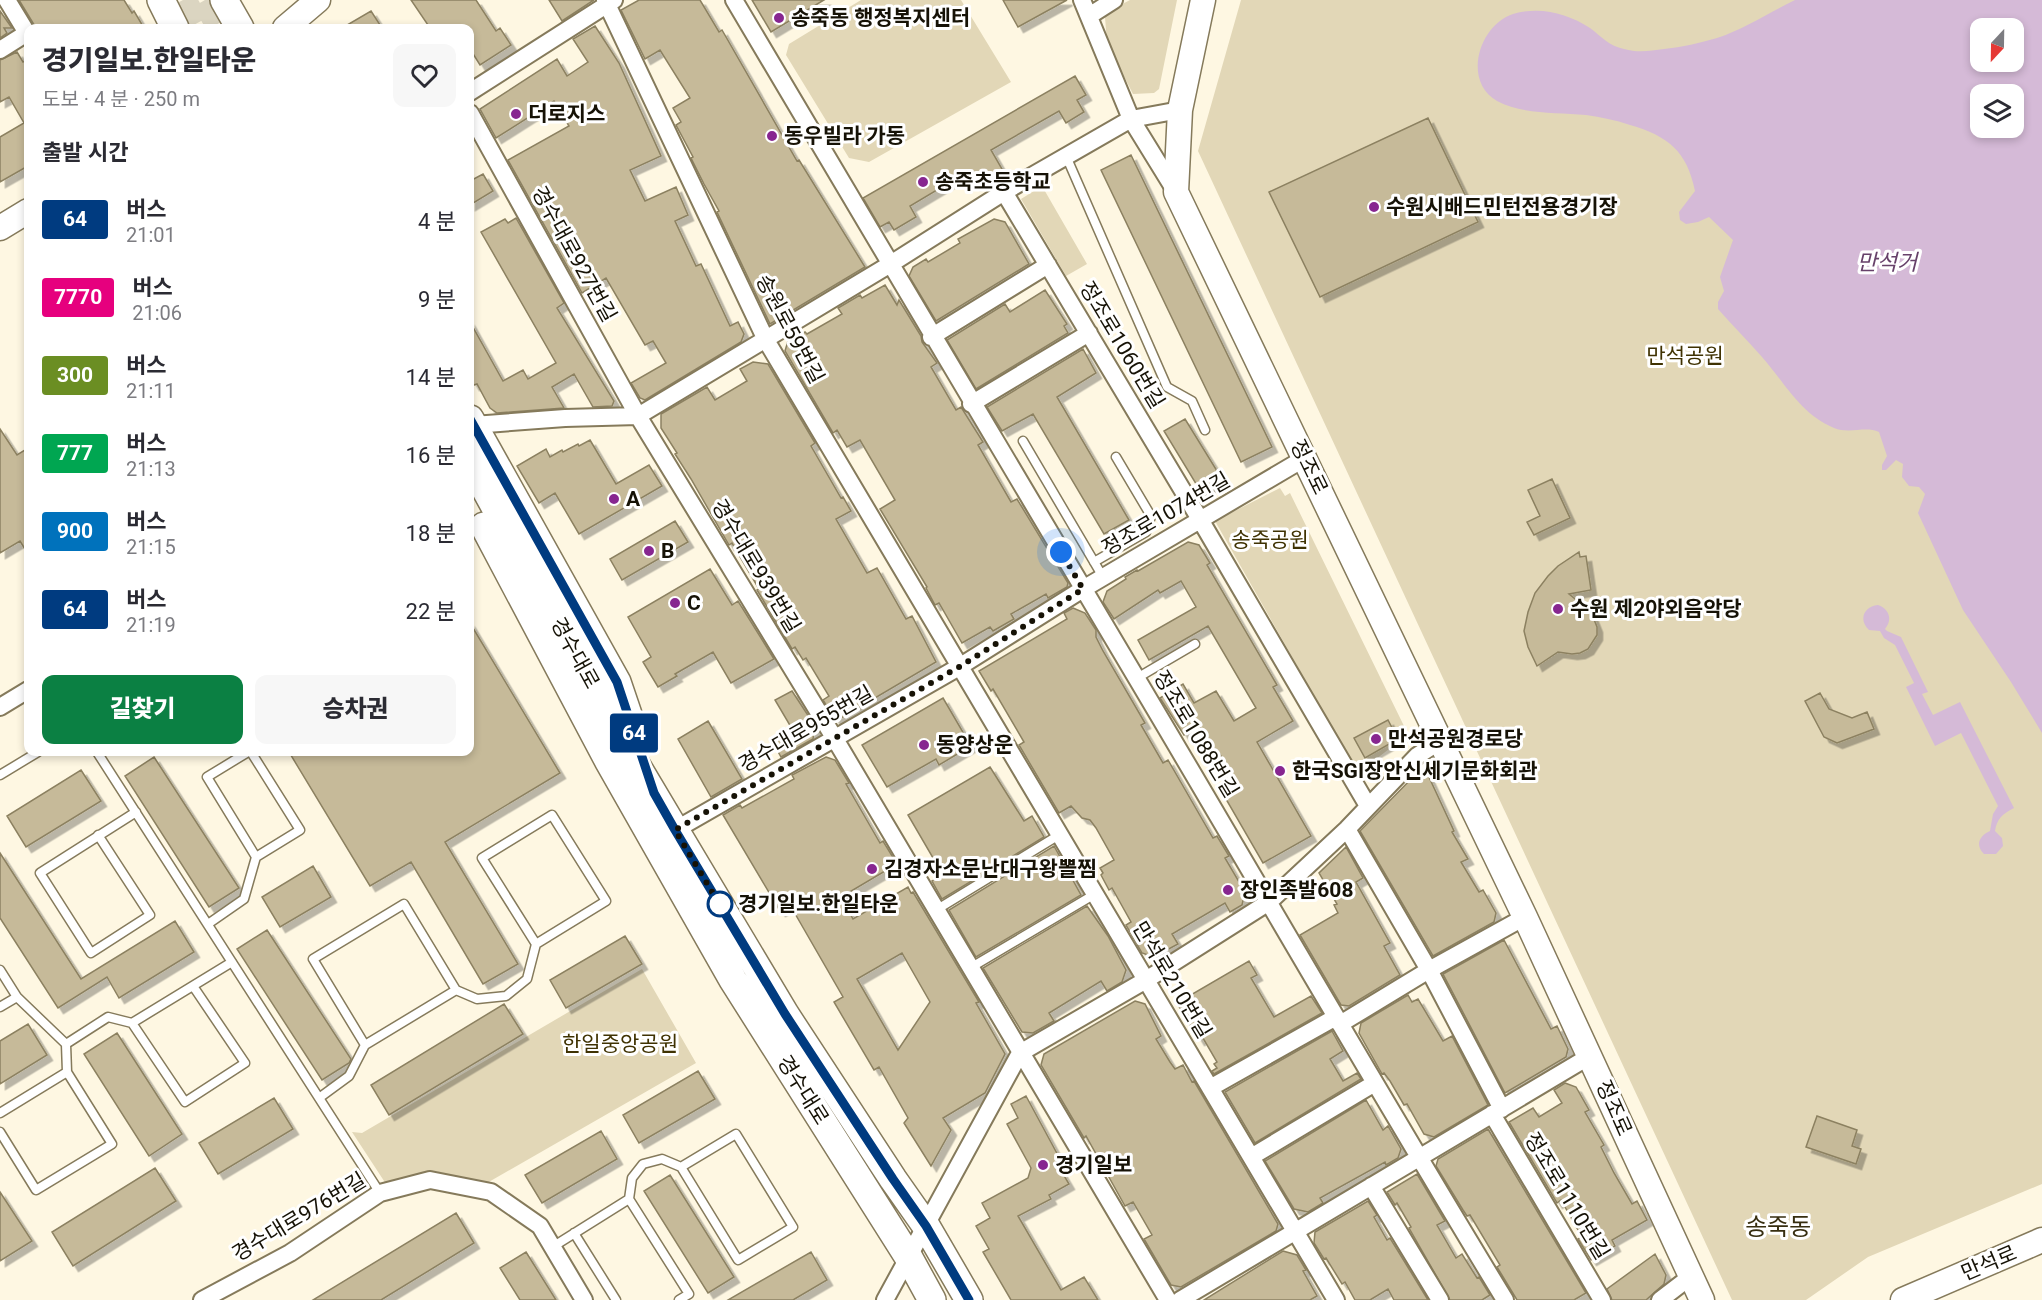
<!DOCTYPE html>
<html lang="ko">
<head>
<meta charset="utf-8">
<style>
	:root { --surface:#fff; --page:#f7f7f7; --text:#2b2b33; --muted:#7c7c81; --accent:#0b8043 }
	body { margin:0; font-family:Roboto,"Noto Sans KR",sans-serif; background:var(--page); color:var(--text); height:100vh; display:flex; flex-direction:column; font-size:22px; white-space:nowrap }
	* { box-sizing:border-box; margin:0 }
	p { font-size:20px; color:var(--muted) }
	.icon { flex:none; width:33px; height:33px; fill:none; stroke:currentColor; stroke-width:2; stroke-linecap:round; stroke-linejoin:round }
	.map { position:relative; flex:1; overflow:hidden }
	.details { position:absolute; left:24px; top:24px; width:450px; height:732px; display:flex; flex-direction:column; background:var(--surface); border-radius:12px; box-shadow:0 3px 9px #0003 }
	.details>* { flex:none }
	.badge { padding:0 12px; border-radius:4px; font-size:21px; line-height:39px }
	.needle { width:39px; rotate:202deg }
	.buttons { position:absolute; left:1970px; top:18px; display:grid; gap:12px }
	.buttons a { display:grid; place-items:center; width:54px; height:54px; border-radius:12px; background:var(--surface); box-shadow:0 3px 9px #0003; font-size:30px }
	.you { position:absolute; width:30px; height:30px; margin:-15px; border:4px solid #fff; border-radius:50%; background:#1a73e8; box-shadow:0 0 0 9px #1a73e833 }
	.map>.badge { position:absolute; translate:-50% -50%; box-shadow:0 0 0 3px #fff }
	h2 { padding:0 18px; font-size:22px; line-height:54px }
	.round { display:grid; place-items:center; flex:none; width:63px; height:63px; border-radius:12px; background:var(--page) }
	.headline { display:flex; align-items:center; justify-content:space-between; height:102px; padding:0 18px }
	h1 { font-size:28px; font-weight:800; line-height:45px }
	.primary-button { display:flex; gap:12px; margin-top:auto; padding:12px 18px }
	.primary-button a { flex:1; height:69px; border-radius:12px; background:var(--accent); color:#fff; font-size:24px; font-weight:800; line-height:69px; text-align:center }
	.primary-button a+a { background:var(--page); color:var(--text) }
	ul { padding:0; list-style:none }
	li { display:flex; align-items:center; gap:18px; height:78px; padding:0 18px }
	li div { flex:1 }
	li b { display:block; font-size:22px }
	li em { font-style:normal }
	li .badge { min-width:66px; font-weight:700; text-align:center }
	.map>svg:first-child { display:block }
	.green { fill:#e2d7b7; fill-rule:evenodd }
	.water { fill:#d5bad7; fill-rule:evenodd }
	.building { fill:#c6ba99; stroke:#8c8161; stroke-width:1.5; fill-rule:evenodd; filter:url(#shadow) }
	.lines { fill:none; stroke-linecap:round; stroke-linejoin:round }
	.primary-tunnel { stroke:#dbd5c1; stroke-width:27; stroke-dasharray:27 14; stroke-linecap:butt }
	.lane-casing { stroke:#857a5b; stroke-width:11 }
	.street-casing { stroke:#857a5b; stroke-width:20 }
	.secondary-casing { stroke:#857a5b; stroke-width:27 }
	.primary-casing { stroke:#857a5b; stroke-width:30 }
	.lane { stroke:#fff; stroke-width:8 }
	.street { stroke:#fff; stroke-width:16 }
	.secondary { stroke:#fff; stroke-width:24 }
	.primary { stroke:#fff; stroke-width:27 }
	.line-casing { stroke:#fff; stroke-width:14 }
	.line { stroke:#003b80; stroke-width:9 }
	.walk { stroke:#161206; stroke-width:6; stroke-dasharray:0 10.8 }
	.poi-dot { fill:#872690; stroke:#fff; stroke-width:2 }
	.stop-dot { fill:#fff; stroke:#003b80; stroke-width:3 }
	.labels { text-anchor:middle; stroke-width:6; stroke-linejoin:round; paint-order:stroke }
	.poi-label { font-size:21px; font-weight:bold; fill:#161206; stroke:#fff; text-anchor:start }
	.street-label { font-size:21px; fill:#161206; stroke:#fff }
	.park-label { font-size:21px; fill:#3f3202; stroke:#fff }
	.stop-label { font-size:21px; font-weight:bold; fill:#161206; stroke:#fff; text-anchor:start }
	.water-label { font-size:22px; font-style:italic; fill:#67416a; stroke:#fff }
	.quarter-label { font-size:24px; fill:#372e10; stroke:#fff }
</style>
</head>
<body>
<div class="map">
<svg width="2042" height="1300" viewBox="0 0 2042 1300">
	<defs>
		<filter id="shadow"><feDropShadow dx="5.5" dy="5.5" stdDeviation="0" flood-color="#0004"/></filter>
	</defs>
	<rect width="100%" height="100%" fill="#fef7e2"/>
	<path class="green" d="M861,0H961L1011,82L869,162L849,158L786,55L789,44Z
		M1130,0H1177L1159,89L1154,93L1133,94L1107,43L1105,17L1113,9Z
		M1241,0H2042V1184L1868,1257L1806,1300H1732L1198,151ZM1980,28H2013V62H1980ZM1980,94H2013V128H1980Z
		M1042,186L1087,264L1066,276L1021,199Z
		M1280,488L1285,496L1290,493L1404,726L1402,739L1358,773L1215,521Z
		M642,969L696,1063L487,1183L434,1171L386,1184L352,1132L362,1133Z"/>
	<path class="water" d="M1795,0H2042V733L2011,682L1963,610L1918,513L1925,494L1919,487L1909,486L1902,477L1903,464L1896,460L1886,470H1882V465L1887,456L1879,432C1866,426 1849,434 1834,428C1800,414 1785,383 1762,357C1748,341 1732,325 1718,309V302L1724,291L1720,277L1733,240L1709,217L1698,222L1686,224L1680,220L1679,212L1695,191C1687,151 1668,136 1630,125C1615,120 1601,117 1586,115C1557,112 1523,115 1497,101C1462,81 1479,25 1513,14C1540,6 1567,13 1590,28C1602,37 1609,46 1624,49C1638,53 1650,51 1664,49C1682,47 1700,43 1717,38C1744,29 1770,12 1795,0ZM2013,28V62H1980V28ZM2013,94V128H1980V94Z
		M1878,605C1889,609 1893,619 1885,629L1887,631L1901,637L1928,692L1922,694L1933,715L1960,702L2014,808C2002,814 1997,819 1995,831L2002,838L2003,846L1996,854H1984C1975,845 1979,836 1990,831L1993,814L1998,806L1961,733L1935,746L1906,687L1914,683L1895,645L1884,638L1880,631L1869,630C1858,620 1864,606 1878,605Z"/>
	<path class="building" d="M19,0H124L132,13L134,11L144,28H36Z
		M411,0H476L496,31L500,28L511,45L480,65L470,49V28H430Z
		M549,0H594L562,21Z
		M639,0H700L719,32L722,30L797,161L799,160L865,267L770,324L717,212L719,211L704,184L691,158L693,157L676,125L681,122L673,108L690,98L660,50L645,59L621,10Z
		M752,0H824L771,32Z
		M1003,0H1067L1018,27Z
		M0,11L12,28H4L7,33L0,38Z
		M371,11L382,28H342Z
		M595,26L619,63L661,156L630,170L645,201L676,187L688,215L675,221L696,266L701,264L730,326L738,322L744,334L741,342L645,400L640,398L631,383L666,363L653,341L645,345L606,278L582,293L508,160L569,126L554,101L496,138L480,109L557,59L567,76L588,62L573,39Z
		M17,52L23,62L28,59V166L0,182V137L24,123L9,97L0,102V60Z
		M1075,76L1086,95L1077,100L1084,112L1066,123L1059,111L991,150L1002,169L975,185L967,172L910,206L916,217L894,230L889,222L880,227L863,198Z
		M1428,118L1478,222L1320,297L1269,192Z
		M1131,155L1272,447L1241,462L1101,170Z
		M483,174L493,191L470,205V181Z
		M516,218L564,303L557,308L614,401L612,406L593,407L574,374L552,387L564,408L497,413L490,408L477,384L474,385L470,378V322L503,381L523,370L528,379L556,363L481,232L505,219L508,223Z
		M994,219L1005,222L1029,264L936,321L909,276L913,267L926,259L928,262L960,243L958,239Z
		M885,285L897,305L899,300L921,336L922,342L937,363L931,367L956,410L961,407L983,442L978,445L1011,502L1017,499L1068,583L1067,587L1048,598L1046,594L1011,614L1014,619L993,631L990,627L962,643L939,603L935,605L926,588L927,587L880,509L895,500L860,440L847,447L837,430L833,433L785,351L788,341L805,332L807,334L842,314L838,308L860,295L862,298Z
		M1045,290L1067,324L1064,326L1068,333L976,389L947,340L1005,304L1010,312Z
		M1083,349L1096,373L1057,397L1129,520L1104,534L1033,414L1002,431L987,407Z
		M753,362L768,364L815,443L811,446L841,498L843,497L851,511L836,519L867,573L877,568L906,619L912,616L936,662L836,721L823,700L829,696L806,658L803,660L795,647L792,649L757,590L759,589L732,543L729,545L691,479L675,454L677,453L661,428V414L707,387L715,400L747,381L740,369Z
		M1185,419L1222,479L1201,492L1164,431Z
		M0,429L17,455L28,448V554L20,541L0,553Z
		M590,440L616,484L649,465L662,486L579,534L555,493L539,503L517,466L546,449L550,457L562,450L563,452L578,444L579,446Z
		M1552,479L1570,518L1534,535L1527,522L1540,516L1528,490Z
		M675,521L688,542L622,580L610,559Z
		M1188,542L1199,545L1210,563L1207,565L1277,685L1273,687L1293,721L1257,742L1311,836L1263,863L1219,787L1234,778L1218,751L1215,753L1199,726L1184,735L1160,698L1183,684L1194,703L1216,691L1234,721L1256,708L1208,626L1149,660L1138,640L1196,607L1181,581L1160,593L1158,590L1114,619L1103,602L1107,591L1126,579L1125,577L1137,570L1138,571Z
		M1579,552L1580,557L1586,556L1591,590L1569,594L1591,612L1597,627V635L1588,649L1580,653L1572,654L1558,652L1537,666L1528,647L1524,631L1528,612L1535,593L1548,576L1558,566Z
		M710,569L732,605L738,601L774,659L731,683L713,652L675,674L677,676L658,687L643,662L651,657L628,617Z
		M1073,608L1085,613L1096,630V637L1103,651L1145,723L1141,725L1163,763L1168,760L1213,838L1217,836L1229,856L1225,858L1245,892L1242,905L1230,912L1225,903L1172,934L1178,944L1154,957L1142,953L1126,925L1131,922L1112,888L1109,890L1101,875L1103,873L1100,868L1114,860L1096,828L1090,820L1082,818L1071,806L1059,813L1019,745L1024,742L993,689L991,691L979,671L1067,619L1064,613Z
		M470,623L560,773L445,842L518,964L483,984L411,862L370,886L289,752H470Z
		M792,691L815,726L813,739L781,757L771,739L791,727L775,700Z
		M1820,693L1829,709L1852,718L1867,712L1874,729L1837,743L1824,737L1805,701Z
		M943,698L971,746L939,765L936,759L887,787L862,745Z
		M1388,720L1398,739L1365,758L1354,738Z
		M708,721L742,779L711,797L678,739Z
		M154,757L239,888L209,907L125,776Z
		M826,757L835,760L849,783L846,784L865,817L880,843L883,841L897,864L841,897L853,919L908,887L911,893L913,892L979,1002L976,1003L1005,1054L985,1093L943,1118L951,1130L931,1166L904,1123L908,1118L879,1067L874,1070L834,1002L843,997L790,905L780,911L723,815L740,805L742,808L794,779L792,775ZM902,953L930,1002L898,1050L857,979Z
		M990,767L1024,821L1032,816L1044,837L942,899L932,881L943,875L908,815Z
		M81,770L101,801L26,847L7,816Z
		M1416,774L1428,775L1454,831L1452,832L1468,859L1461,862L1479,892L1483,890L1496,913L1494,922L1433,956L1360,831Z
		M1054,846L1081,895L976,957L949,910Z
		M1346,847L1363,878L1356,882L1390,943L1384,946L1400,975L1349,1006L1341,1005L1300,935L1338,913L1334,905L1337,904L1319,873Z
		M0,853L81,979L175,921L194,952L119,998L107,977L58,1008L0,918Z
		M313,866L331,897L280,927L262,897Z
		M1087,906L1108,936L1126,970L1122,982L1107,991L1101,981L1049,1013L1054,1021L1033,1033L1022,1032L983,968Z
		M267,930L351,1059L349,1063L322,1080L237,949Z
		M625,936L642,964L566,1008L550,980Z
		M1504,940L1551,1029L1557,1026L1568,1049L1566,1057L1505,1093L1443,974Z
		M1249,961L1257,975L1251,978L1274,1017L1311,996L1322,1013L1214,1074L1212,1071L1217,1068L1214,1064L1217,1062L1203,1038L1199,1040L1177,1003Z
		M1408,995L1412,1002L1418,999L1443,1041L1452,1036L1488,1105L1434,1137L1424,1134L1407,1104L1404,1105L1390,1081L1384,1073L1382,1074L1359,1033L1361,1023Z
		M1135,1001L1145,1004L1161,1036L1156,1039L1170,1062L1175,1069L1183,1065L1192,1082L1194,1081L1278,1224L1276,1231L1181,1287L1171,1285L1144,1239L1152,1235L1133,1202L1125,1206L1086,1136L1084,1138L1041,1065L1044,1054Z
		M504,1004L523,1034L389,1115L371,1085Z
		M28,1024L47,1055L0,1084V1041Z
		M1332,1031L1343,1051L1330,1059L1343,1081L1357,1073L1361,1079L1255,1143L1225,1092Z
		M117,1033L182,1134L149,1156L84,1054Z
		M698,1071L715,1099L639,1143L623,1115Z
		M1565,1083L1576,1087L1589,1110L1585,1112L1604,1145L1601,1147L1614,1173L1632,1204L1637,1201L1647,1220L1612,1240L1615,1246L1591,1260L1578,1239L1582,1237L1561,1200L1557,1203L1509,1122L1533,1108L1539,1117L1562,1103L1554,1090Z
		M1026,1096L1060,1159L1056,1162L1069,1184L1049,1195L1051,1199L1018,1216L1061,1290L1084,1277L1098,1300H1011L983,1252L989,1249L976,1226L990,1218L982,1203L1028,1178L1031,1168L1007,1124L1018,1118L1011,1104Z
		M274,1098L293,1129L218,1174L199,1143Z
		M1366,1100L1383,1130L1388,1126L1401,1149L1398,1158L1386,1165L1385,1162L1320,1198L1323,1203L1308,1212L1294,1209L1265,1161Z
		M1817,1116L1857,1130L1852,1146L1861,1149L1856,1164L1806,1147Z
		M1488,1129L1586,1293L1574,1300H1517L1497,1267L1500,1265L1470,1215L1467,1216L1463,1210L1436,1166L1438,1159Z
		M601,1131L617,1159L542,1203L525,1175Z
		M155,1168L176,1201L73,1266L52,1232Z
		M1417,1174L1445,1221L1437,1225L1456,1258L1462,1254L1477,1278L1479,1277L1490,1295L1482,1300H1450L1409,1228L1411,1227L1397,1203L1395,1205L1387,1192Z
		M670,1175L734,1277L708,1293L644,1191Z
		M0,1192L32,1241L0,1261Z
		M1368,1201L1377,1215L1374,1217L1387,1240L1390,1238L1428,1300H1394L1388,1289L1370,1300H1355L1345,1282L1342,1284L1326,1258L1324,1259L1314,1243L1315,1232Z
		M456,1213L474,1243L381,1300H313Z
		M1283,1251L1297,1255L1306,1270L1303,1271L1317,1296L1310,1300H1204Z
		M526,1252L556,1300H520L500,1268Z
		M811,1252L827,1280L793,1300H728Z
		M1655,1254L1666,1275L1664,1284L1646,1300H1612L1607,1289Z"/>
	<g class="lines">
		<path class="primary-tunnel" d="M183,0L198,28
			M205,0L221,28"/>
		<defs>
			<path id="lane" d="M1066,156L1167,387L1192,401L1205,430
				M1023,441L1103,577
				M1094,562L1146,532L1151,516L1116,457
				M1137,678L1195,644
				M97,752L380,1193
				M248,752L207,777L256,857
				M0,775L38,752
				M98,835L150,915L91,953L40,873L136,812
				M936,910L1059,835
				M208,924L244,899L256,857L300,830L251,752
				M970,968L1095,894
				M0,970L17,997L0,1007
				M456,990L477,999L506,996L527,979L536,944L482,858L552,815L606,901L536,944
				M17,997L66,1044
				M132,1023L185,1102L245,1063L193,986
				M319,1098L349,1076L365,1045L456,990L404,904L313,959L365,1045
				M0,1113L67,1072
				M0,1132L36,1190L112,1144L67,1072L66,1044L108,1017L132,1023L232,962
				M629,1199L632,1178L643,1164L662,1159L681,1167L736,1134L793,1227L738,1260L681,1167
				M574,1233L616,1300
				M554,1246L629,1199L689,1294L679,1300"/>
			<path id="street" d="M605,0L766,340L1336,1300
				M734,0C867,228 1003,453 1137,679C1260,886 1380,1095 1505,1300
				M1082,0L1131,119L1176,192
				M1089,16L1114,0
				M0,50L27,33L7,0
				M470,92L614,0
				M470,113L638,416L835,739L1168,1300
				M1004,192L1201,521L1368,806
				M931,337L1048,265
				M971,404L1089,333
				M473,425L565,418L638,416L889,265L1004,192L1131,119L1180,110
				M0,707L28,690
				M1347,829L1429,970L1502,1109
				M675,830L959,667L1083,589L1305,458
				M1340,1024L1429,970L1525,917
				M1210,1088L1336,1017
				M1492,1114L1602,1300
				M1251,1157L1375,1083
				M1371,1186L1440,1300
				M202,1300L290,1253L380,1193L430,1180L491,1192L540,1226L584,1300
				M885,1300L1020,1053L1146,980L1269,902L1347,829L1417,756L1440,741
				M1180,1300L1590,1056
				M1660,1300L1690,1277"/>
			<path id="secondary" d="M1203,0L1180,110L1176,192L1525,917L1702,1300
				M285,28L318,0
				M0,228L28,211
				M1903,1300L2042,1240"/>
			<path id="primary" d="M161,0L175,28
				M224,0L240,28
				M470,419L617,682L636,738
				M470,461L628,751L675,830L785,1014L893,1179L926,1226L969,1300
				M484,526L608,760L733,980L909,1258L932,1300"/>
		</defs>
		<use href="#lane" class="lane-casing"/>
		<use href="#street" class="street-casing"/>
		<use href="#secondary" class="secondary-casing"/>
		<use href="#primary" class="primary-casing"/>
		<use href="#lane" class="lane"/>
		<use href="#street" class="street"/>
		<use href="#secondary" class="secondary"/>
		<use href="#primary" class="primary"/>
	</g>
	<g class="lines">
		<defs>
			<path id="line" d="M470,419L617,682L654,793L675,830L785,1014L893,1179L926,1226L969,1300"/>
		</defs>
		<use href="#line" class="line-casing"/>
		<use href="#line" class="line"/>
		<path class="walk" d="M720,904L724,912L675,830L959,667L1083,589L1061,552"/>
	</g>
	<g class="poi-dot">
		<circle cx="779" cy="18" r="6"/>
		<circle cx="516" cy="114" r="6"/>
		<circle cx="772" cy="136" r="6"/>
		<circle cx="923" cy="182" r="6"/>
		<circle cx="1374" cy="207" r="6"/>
		<circle cx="614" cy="499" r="6"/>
		<circle cx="649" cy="551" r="6"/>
		<circle cx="675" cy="603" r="6"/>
		<circle cx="1558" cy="609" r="6"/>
		<circle cx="1376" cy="739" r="6"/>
		<circle cx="924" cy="745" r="6"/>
		<circle cx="1280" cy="771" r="6"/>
		<circle cx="872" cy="869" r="6"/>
		<circle cx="1228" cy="890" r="6"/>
		<circle cx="1043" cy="1165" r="6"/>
	</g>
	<circle class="stop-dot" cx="720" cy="904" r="12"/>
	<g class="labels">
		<g class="poi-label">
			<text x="791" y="25">송죽동 행정복지센터</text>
			<text x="528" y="121">더로지스</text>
			<text x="784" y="143">동우빌라 가동</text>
			<text x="935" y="189">송죽초등학교</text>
			<text x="1386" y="214">수원시배드민턴전용경기장</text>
			<text x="626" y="506">A</text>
			<text x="661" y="558">B</text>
			<text x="687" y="610">C</text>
			<text x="1570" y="616">수원 제2야외음악당</text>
			<text x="1388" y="746">만석공원경로당</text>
			<text x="936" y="752">동양상운</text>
			<text x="1292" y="778">한국SGI장안신세기문화회관</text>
			<text x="884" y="876">김경자소문난대구왕뽈찜</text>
			<text x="1240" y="897">장인족발608</text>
			<text x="1055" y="1172">경기일보</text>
		</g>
		<g class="street-label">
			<text transform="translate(574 254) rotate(61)" y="7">경수대로927번길</text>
			<text transform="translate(790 329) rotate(62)" y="7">송원로59번길</text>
			<text transform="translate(1122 345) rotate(59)" y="7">정조로1060번길</text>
			<text transform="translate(1309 467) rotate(64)" y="7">정조로</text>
			<text transform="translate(1166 514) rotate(-30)" y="7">정조로1074번길</text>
			<text transform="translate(756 566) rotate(59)" y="7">경수대로939번길</text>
			<text transform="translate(575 653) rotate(61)" y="7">경수대로</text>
			<text transform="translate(806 729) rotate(-30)" y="7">경수대로955번길</text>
			<text transform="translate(1196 734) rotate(59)" y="7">정조로1088번길</text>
			<text transform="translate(1172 980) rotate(59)" y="7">만석로210번길</text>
			<text transform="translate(803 1090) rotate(58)" y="7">경수대로</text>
			<text transform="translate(1614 1108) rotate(66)" y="7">정조로</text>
			<text transform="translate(1567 1196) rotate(59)" y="7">정조로1110번길</text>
			<text transform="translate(299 1217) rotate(-31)" y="7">경수대로976번길</text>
			<text transform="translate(1989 1263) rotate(-23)" y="7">만석로</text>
		</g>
		<g class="park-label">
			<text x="1685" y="363">만석공원</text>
			<text x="1270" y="547">송죽공원</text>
			<text x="620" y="1051">한일중앙공원</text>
		</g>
		<g class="stop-label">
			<text x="738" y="911">경기일보.한일타운</text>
		</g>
		<g class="water-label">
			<text x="1887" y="270">만석거</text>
		</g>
		<g class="quarter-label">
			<text x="1778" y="1235">송죽동</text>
		</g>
	</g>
</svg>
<div class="buttons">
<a><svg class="needle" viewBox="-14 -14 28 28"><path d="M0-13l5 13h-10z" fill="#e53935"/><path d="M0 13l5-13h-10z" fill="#7c7c81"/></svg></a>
<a><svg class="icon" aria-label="layers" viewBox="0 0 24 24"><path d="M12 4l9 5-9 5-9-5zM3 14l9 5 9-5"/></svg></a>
</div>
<div class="you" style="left:1061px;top:552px"></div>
<b class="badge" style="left:634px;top:733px;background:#003b80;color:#fff">64</b>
<section class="details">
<div class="headline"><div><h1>경기일보.한일타운</h1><p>도보 · 4 분 · 250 m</p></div><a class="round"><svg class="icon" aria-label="heart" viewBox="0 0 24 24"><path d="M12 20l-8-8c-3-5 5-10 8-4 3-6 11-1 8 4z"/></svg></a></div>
<h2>출발 시간</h2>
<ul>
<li><span class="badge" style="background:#003b80;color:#fff">64</span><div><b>버스</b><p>21:01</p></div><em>4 분</em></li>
<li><span class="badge" style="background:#e6007e;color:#fff">7770</span><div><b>버스</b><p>21:06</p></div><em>9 분</em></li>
<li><span class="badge" style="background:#6b8e23;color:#fff">300</span><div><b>버스</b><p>21:11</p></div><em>14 분</em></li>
<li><span class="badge" style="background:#00a651;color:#fff">777</span><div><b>버스</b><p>21:13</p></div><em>16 분</em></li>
<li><span class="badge" style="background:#0072bc;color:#fff">900</span><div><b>버스</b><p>21:15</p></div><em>18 분</em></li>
<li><span class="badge" style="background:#003b80;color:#fff">64</span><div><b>버스</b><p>21:19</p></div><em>22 분</em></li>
</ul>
<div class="primary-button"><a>길찾기</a><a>승차권</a></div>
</section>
</div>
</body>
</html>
